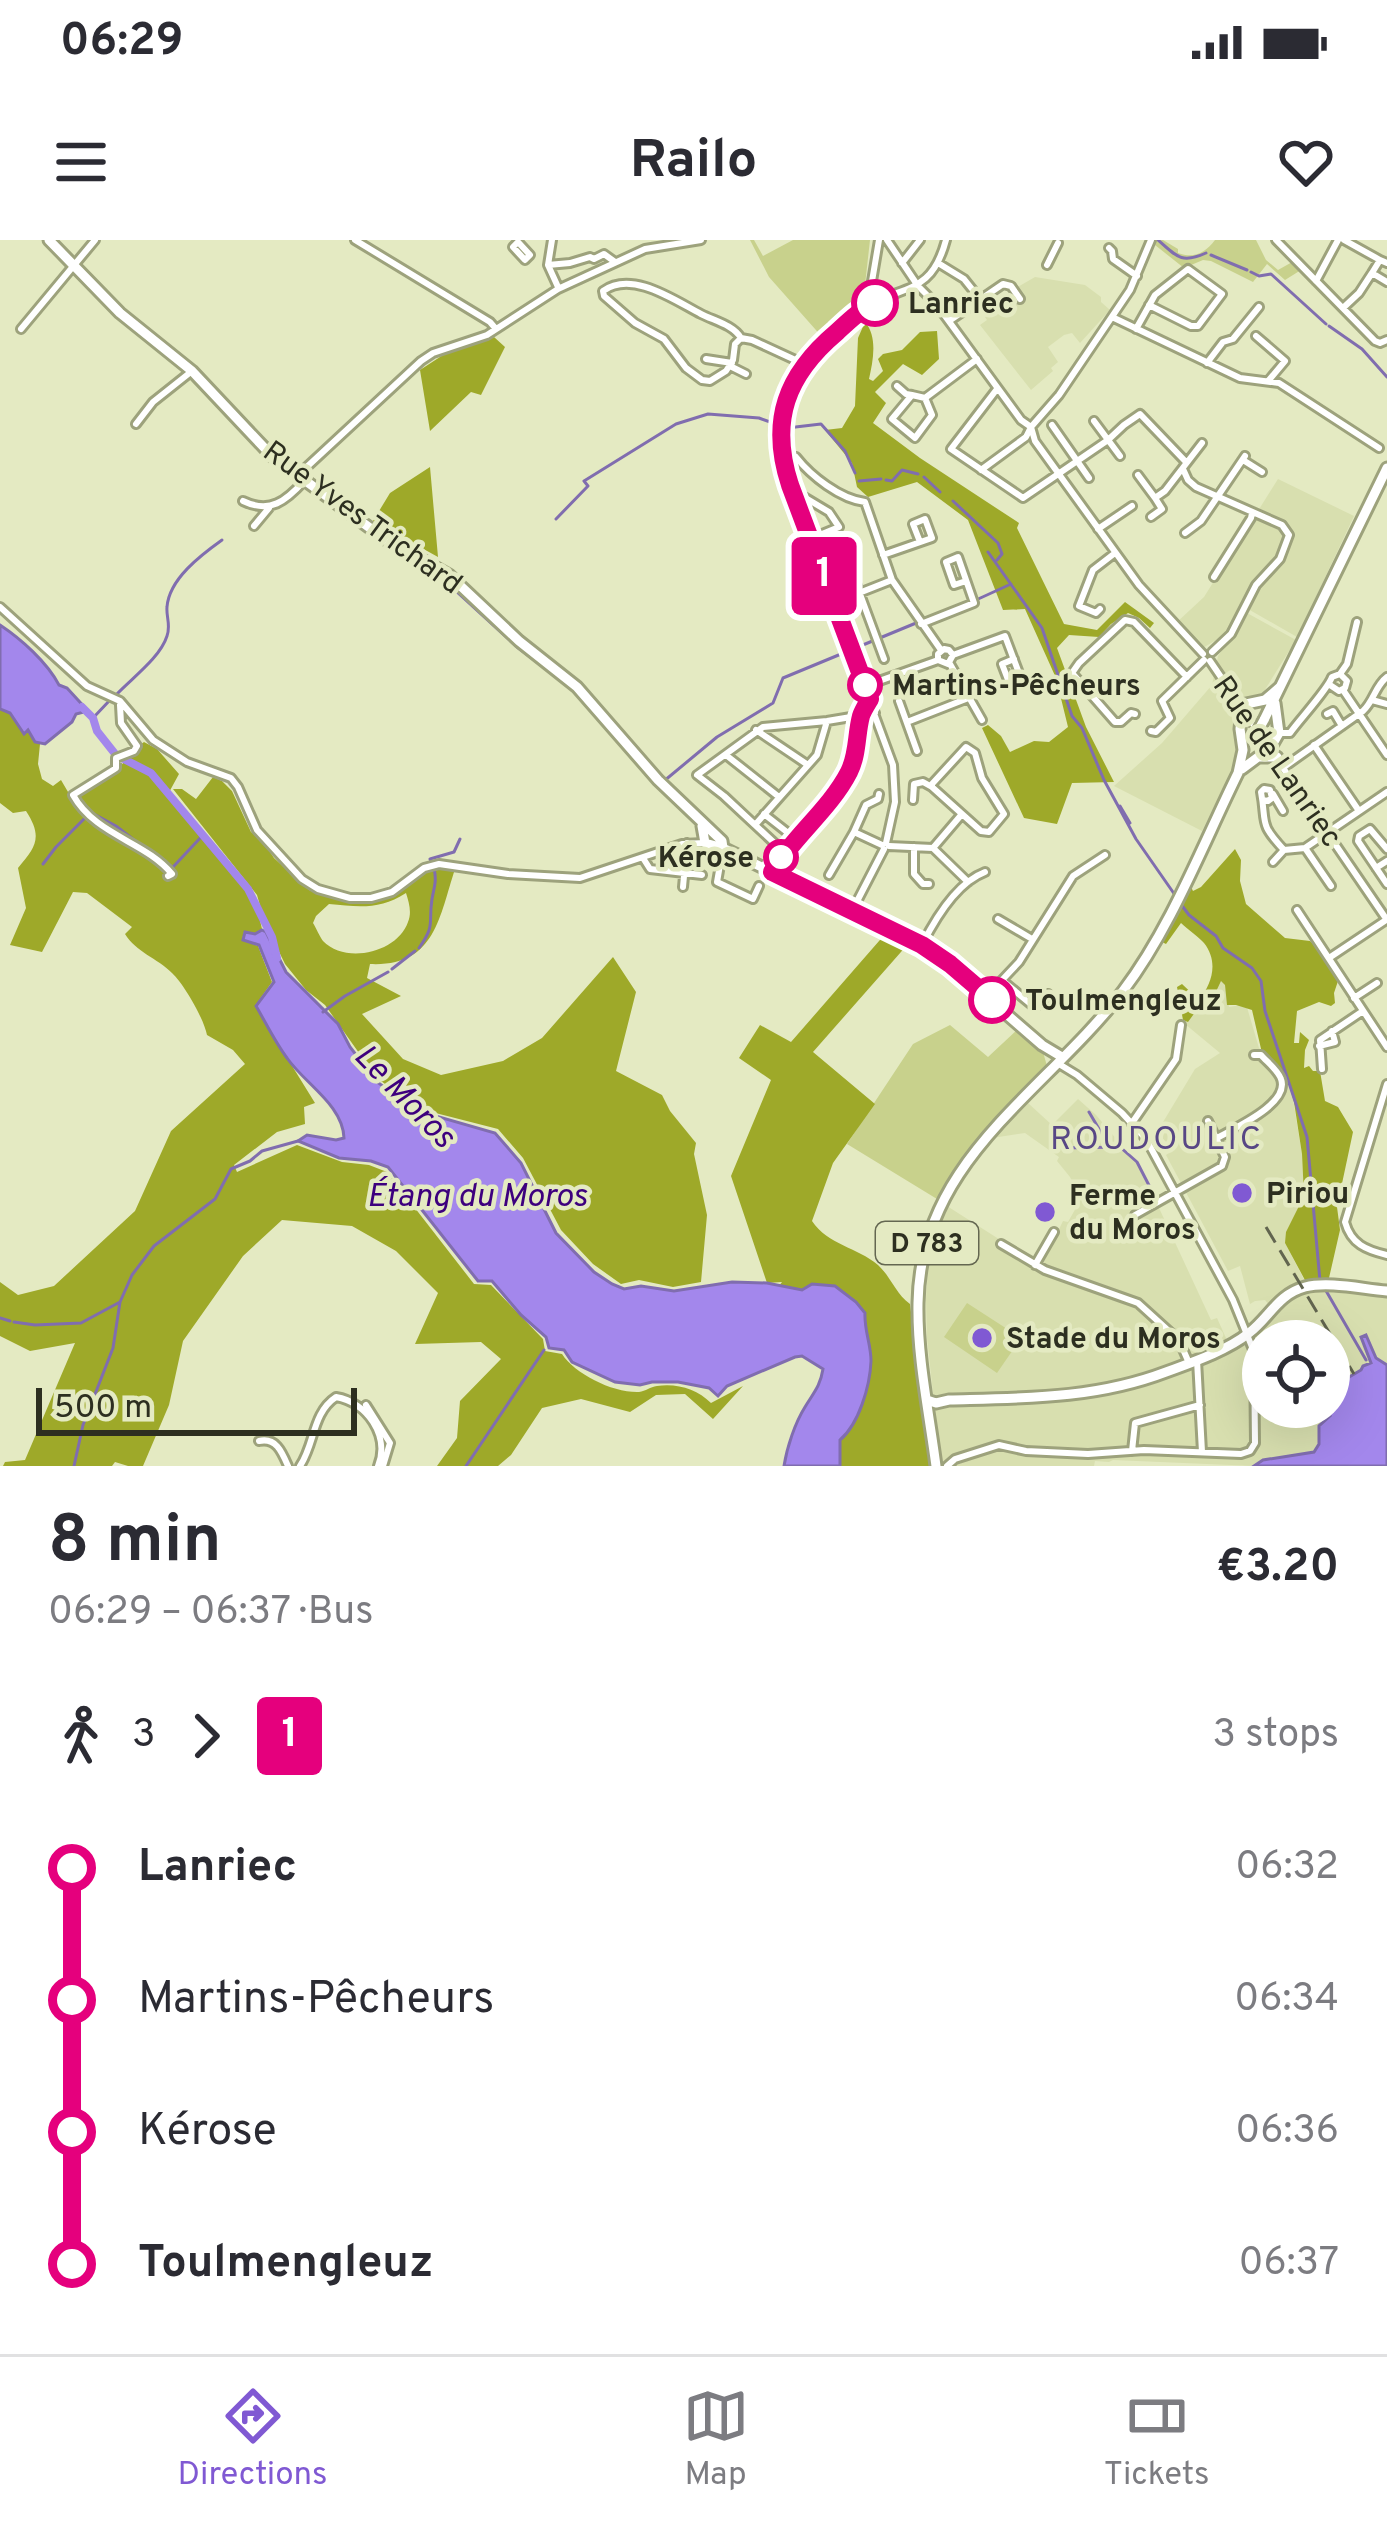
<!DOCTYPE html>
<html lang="en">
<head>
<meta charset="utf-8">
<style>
	:root { --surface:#fff; --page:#f2f2f3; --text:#2b2b33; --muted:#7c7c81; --line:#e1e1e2; --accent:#8059d3 }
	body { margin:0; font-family:Overpass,sans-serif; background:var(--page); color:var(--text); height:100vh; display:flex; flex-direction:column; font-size:45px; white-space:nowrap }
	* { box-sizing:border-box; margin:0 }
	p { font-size:39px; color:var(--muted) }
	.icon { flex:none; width:66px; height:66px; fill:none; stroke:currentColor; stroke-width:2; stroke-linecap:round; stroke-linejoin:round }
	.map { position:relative; height:1226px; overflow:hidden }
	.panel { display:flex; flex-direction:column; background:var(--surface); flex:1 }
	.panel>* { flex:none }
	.badge { padding:0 24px; border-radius:9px; font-size:42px; line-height:78px }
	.tools { position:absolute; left:1242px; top:1080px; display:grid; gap:24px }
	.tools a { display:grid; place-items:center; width:108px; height:108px; border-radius:50%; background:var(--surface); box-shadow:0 12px 48px #0002; font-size:60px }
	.scale { position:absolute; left:36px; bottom:30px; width:321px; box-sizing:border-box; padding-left:12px; border:6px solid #2d2f20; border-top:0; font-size:33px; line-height:42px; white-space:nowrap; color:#2d2f20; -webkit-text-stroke:9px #e4eac2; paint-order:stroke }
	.map>.badge { position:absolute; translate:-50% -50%; box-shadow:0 0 0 6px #fff }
	.legs { display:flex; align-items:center; gap:18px; height:132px; padding:0 48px; font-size:39px }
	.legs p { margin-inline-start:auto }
	.head { display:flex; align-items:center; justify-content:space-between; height:204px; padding:0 48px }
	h1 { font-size:66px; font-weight:700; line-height:90px }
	ul { padding:0 48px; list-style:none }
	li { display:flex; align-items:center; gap:42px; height:132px; font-size:45px }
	li i { display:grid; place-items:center; width:18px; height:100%; margin:0 15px; background:currentColor }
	li i::after { content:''; width:30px; height:30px; margin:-15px; border:9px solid; border-radius:50%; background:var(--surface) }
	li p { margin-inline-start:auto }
	li:first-child i { background:linear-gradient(#0000 50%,currentColor 0) }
	li:last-child i { background:linear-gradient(currentColor 50%,#0000 0) }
	.status { display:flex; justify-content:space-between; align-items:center; height:84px; padding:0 60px; background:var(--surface); direction:ltr }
	.status svg { height:33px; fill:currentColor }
	header { display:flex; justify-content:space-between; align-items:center; height:156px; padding:0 48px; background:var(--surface); font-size:54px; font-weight:700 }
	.tabs { display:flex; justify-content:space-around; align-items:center; height:168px; border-top:3px solid var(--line); background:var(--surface); font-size:33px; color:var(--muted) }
	.tabs a { display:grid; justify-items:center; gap:6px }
	.tabs .active { color:var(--accent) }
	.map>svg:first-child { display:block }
	.built { fill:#d8dfaf }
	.green { fill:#c8d18c }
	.forest { fill:#9ea929; fill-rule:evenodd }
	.water { fill:#a387ec; stroke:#806daf; stroke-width:3 }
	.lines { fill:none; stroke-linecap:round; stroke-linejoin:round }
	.stream { stroke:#806daf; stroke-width:3 }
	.river { stroke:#a387ec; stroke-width:8 }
	.minor-casing { stroke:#9da27c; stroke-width:12 }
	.major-casing { stroke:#9da27c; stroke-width:15 }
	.minor { stroke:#fff; stroke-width:6 }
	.major { stroke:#fff; stroke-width:9 }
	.rail { stroke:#62654f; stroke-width:3; stroke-dasharray:18 9; stroke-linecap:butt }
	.major-bridge-casing { stroke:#9da27c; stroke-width:15; stroke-linecap:butt }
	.major-bridge { stroke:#fff; stroke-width:9 }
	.line-1-casing { stroke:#fff; stroke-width:27 }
	.line-1 { stroke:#e5007d; stroke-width:18 }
	.stop-1-dot { fill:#fff; stroke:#e5007d; stroke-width:6 }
	.poi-dot { fill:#8059d3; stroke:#e4eac2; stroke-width:4.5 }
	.labels { text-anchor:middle; stroke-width:9; stroke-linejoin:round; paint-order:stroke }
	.shield { fill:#e4eac2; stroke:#646751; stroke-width:3 }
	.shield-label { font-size:27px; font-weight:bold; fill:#2d2f20 }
	.stop-label { font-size:30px; font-weight:bold; fill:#2d2f20; stroke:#e4eac2; text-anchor:start }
	.street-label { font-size:30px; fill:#2d2f20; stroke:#e4eac2 }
	.poi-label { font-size:30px; font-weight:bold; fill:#2d2f20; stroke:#e4eac2; text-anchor:start }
	.water-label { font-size:33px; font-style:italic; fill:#3d007e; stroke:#e4eac2 }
	.neighbourhood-label { font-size:33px; letter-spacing:3px; fill:#584785; stroke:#e4eac2 }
</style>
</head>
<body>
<div class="status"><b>06:29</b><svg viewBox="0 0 49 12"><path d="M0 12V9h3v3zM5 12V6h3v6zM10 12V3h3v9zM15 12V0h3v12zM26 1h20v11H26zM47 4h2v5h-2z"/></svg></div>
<header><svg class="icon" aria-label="menu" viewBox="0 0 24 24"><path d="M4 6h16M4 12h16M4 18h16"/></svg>Railo<svg class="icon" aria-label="heart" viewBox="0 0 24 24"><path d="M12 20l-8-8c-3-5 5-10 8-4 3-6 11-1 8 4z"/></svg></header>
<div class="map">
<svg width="1387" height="1226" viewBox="0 0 1387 1226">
	<rect width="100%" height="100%" fill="#e4eac2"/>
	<path class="built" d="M1035,37L1085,45L1101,57V62L1110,70L1080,103L1072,93L1064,95L1048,107L1058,122L1051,128L1053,131L1031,150L980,85L987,80L985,77L1016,48Z
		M1278,239L1354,276L1297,397L1248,369L1218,399L1201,409L1176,383L1204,357Z
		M1247,373L1296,400L1261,456L1235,467L1240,515L1202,591L1114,546L1162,503L1212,445L1218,416Z
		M1223,734L1229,767L1246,764L1259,808L1289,835L1302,914L1304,956L1285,1003L1310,1051H1345L1387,1056V1125L1375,1117L1369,1102L1362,1097L1371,1124L1329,1149V1101H1263V1167H1322L1330,1176L1319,1186V1204L1314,1212L1263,1220L1254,1226L1113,1220L1109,1222L1095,1221L1094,1226H941L927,1098L926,1059L928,1029L936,996L947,966L1041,1026L1063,981L1068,982L1081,959L1070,937L1057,921L1059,917L1025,893L992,898L1028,863L1052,885L1078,859L1096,875L1140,927L1211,1080L1217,1078L1230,1107L1256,1105L1258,1091L1273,1070L1265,1060L1255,1061L1250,1064L1240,1026L1228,1031L1166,915L1170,912L1166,902L1157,892L1195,829L1220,813L1185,784L1184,774Z"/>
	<path class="green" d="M750,0H754L763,16L793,0H870L864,54L861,65L823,98L769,37Z
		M1156,0H1163L1178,9V13C1194,19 1205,13 1215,0H1256L1266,20L1278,30L1294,21L1301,30L1285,40L1267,24L1253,42L1211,21L1203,20L1184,28L1155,5Z
		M950,785L988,817L1018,789L1043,812L1047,826L962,921L937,959L847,904L913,804Z
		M967,1063L1021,1098L997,1133L944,1097Z"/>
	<path class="forest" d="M865,82C878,97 873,121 869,139L873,141L883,131L878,119L883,114L902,110L920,92L937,91L939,119L922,135L903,124L875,152L886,163L873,183L920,218L1019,283L1017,288L1064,384L1097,390L1125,362L1154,383L1150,388L1139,378L1128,373L1111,384L1099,397L1069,395L1057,408L1086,487L1114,542L1072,543L1057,584L1024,578L982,488L988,485L1001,496L1010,512L1034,501L1049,502L1068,487L1056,438L1025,369L1003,370L968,280L917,242L868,257L857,247L852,223L825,190L842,188L855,166L858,98Z
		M494,97L505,107L481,155L471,152L430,191L420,130L443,115Z
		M430,227L438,317L373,281L390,253Z
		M0,463L40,504L38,524L42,539L53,546L61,540L78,569L79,559L85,550L114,533L125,521L126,515L144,502L157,509L179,534L167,556L201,591L219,618L255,659L262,689L255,693L244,692L242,700L258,706L272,742L255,766L315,863L304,867L305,884L277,892L234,925L237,932L297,905L342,922L369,925L387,932L474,1044L491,1045L543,1099L545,1111L562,1114C575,1134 613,1153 639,1152C646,1151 650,1147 657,1146C677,1143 697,1149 711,1163L743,1146L713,1179L685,1154L656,1155L630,1172L581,1159L542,1168L511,1215L498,1226H437L457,1198L460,1161L501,1119L481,1102L415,1104L438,1053L396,1011L352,986L282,980L243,1016L183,1101L169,1165L143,1226H128L115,1222L112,1226H3L5,1222L25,1220L75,1103L30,1111L0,1096V1042L18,1055L54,1046L135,971L171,891L245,824L233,810L207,795C204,779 184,744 172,733C157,718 136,712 125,694L132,687L87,653L73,652L42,712L10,705L26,668L18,628C36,607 43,597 26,571L13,573L0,563Z
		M213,537L222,541L232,551L251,592L261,598L274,618L309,650L345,660H375L430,625L455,629C439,678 435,727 370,724L367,738L401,756L362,774L403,819L441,835L503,821L542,798L613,717L636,752L616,831L662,855L670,871L696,903L694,914L707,975L701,1042L673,1047L639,1040L621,1044L593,1024L561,990L523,918L498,889L416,868L376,837L325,765L306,750L285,724L265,683L257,655L173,549H182L196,559ZM406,653C409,663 412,672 408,682C398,712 346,725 323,701C321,699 315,686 313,683L316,676L329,664C359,667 380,670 406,653Z
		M1235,609L1241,620L1240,641L1246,664L1285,698L1310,701L1320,710L1338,741L1334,753L1335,763L1331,766L1319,762L1297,771L1294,803H1299L1300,792L1309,800L1305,810L1304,828L1309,826L1313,831H1320L1325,861L1338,867L1353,892L1337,967L1340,990L1329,1038L1306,1042L1285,1003L1286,992L1304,956L1302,914L1294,862L1287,838L1262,813L1252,770L1236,765H1227L1225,745L1221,741L1213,758L1204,760L1188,782L1183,780L1177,747L1182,744L1199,760C1212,744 1219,722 1204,703C1198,696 1188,690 1181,683L1166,704L1160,701L1187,649L1191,647L1193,651L1201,647Z
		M886,693L908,704L813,812L875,864L833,923L812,981C828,1005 857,1007 878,1025C891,1037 896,1054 910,1064L930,1226H840L838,1211L840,1200C852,1179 869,1148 870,1124C871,1106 864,1091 865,1073L802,1050L779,1046L782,1042L767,1043L731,936L771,840L739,818L760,785L791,802Z"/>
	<path class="water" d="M0,385C21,399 47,422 59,445L67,448L88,471L76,474L72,482L45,504L35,502L28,490L24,494L10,473L0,469Z
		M262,690L266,692L286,732L338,784L350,807L377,842L418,871L495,893L521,923L556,993L594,1032L612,1044L624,1049L641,1046L674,1051L732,1042L767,1043L802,1050L812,1044L835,1046L856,1062L865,1073C864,1090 871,1104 871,1121C870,1146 859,1184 840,1200V1226H784C787,1207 795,1183 805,1167C814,1152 820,1147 823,1129L802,1116L795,1117L727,1146L718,1156L709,1148L678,1142H652L640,1145L615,1142L572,1122L564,1110L549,1108L546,1097L521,1075L492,1041H478L388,927L371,921L339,918L298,901L307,895L336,900L344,898C343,865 305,844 287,818C275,802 266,783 256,766L274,742L259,705L243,700L245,692L255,694Z
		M1366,1095L1376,1118L1387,1125V1226H1254L1263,1220L1314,1212L1319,1204V1186L1330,1176L1322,1167H1329V1149L1361,1130L1363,1126L1371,1123L1361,1097Z"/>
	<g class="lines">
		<path class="stream" d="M1158,0C1177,17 1182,24 1206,13
			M1211,15L1247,30
			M1251,32L1259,36L1271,34L1326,84
			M1329,86L1362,109L1387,137
			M924,237L940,252
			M886,240L892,241L902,230L918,234
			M859,241L881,239
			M953,261L998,303L1002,314L997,320
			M556,279L588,246L584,241L676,184L708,174L759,178L787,188L821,184L845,211L855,233
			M988,312L1042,388L1072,476L1082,488L1104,540L1136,599L1175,655
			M434,331L517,407L558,438
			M976,360L1011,344
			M116,455C132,438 160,418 167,396C171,385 166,377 167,367C169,339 201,315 222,300
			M93,478L110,460
			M606,488L658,546L717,497L773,463L783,438L933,376
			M1120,566L1130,583
			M92,573L116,586L143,607
			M431,621L430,619L454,612L460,599
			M165,623L173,627L203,595
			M43,624L56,607L85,578
			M1180,663L1189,675L1216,696L1223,708L1252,728L1261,741L1265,771L1307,897L1320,1041
			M419,708C436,684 428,684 432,659C434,647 437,642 434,628
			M392,729L415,711
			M323,772L345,756L388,732
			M1089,872L1109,906
			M1063,908L1120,907L1137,922L1156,959
			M1325,1049L1366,1120
			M0,1078L10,1081
			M14,1082L35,1085L81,1083L120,1062
			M74,1226L83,1185L113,1108L120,1062L132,1035L154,1006L215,959L231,929L250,921L262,911L298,901
			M466,1226L544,1110"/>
		<path class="river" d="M82,467L93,478L97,491L116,515L151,533L248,649L272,697L277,718"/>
		<defs>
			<path id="minor" d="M355,0L490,82L496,89
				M552,0L548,25L558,47
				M887,0L918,46L937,65L1021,180L1031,187L1035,201L1139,345L1203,414
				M1276,0L1375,101L1380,103L1387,100
				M1344,0L1380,20
				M518,2L530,15L525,20L513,7Z
				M1109,8L1112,11L1113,19L1137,36
				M902,23L920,0
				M938,23L964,39L980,59
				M1387,23L1380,20L1372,33L1387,42
				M548,25L570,23L590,17L594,19L604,14L615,22
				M1047,25L1058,3
				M1316,41L1338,0
				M871,65L869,59L879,0
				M1343,68L1359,53L1372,33
				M1112,77L1240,138L1279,143L1379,208
				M949,81L1003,44L1011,46L1020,59
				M21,89L95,0
				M1136,89L1155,55L1188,29L1222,54L1198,86H1191L1149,65
				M1256,96L1285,121L1269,140
				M741,98L735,104L733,120L726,131L710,141L702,140L686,128L664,99L635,83L604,56L603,51C632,30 674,60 701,74C715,81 733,85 741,98L752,100L804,124
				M706,119L732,123
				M1207,123L1223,102L1233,99L1259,67
				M730,126L746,134
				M897,146L906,154L912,155
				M997,149L951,209L1023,258L1108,200L1124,185L1140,174L1186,222
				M925,158L932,175L915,198L892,179L912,155L925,158L977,119
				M1094,181L1120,216
				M136,184L153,162L192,131
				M1052,185L1089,238
				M796,217C811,236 840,259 865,262L892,340L941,410
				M1243,220L1262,232
				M1183,229L1188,240L1196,247L1282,285L1289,295L1280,319L1256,345L1231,394L1212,412
				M981,230L1026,197L1031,187L1059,155L1130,50L1151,0
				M1138,235L1155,258L1165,251L1202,203
				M297,236L421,121L433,113L487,95L558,49L645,9L701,0
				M804,257L829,272L839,287L810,299
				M243,261C270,274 286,261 304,241
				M1151,277L1162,269L1155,258
				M254,286L269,268
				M1098,289L1132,266
				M1185,293L1201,281L1245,216
				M883,315L932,298L925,279L913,284L920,302
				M850,327L884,419
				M1214,337L1251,278L1252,273
				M859,353L892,340
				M0,367L87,446L120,461L153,500L187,522L231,538L238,547L257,590L302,639L318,649L350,658H371L392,652L424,628L439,624L508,634L580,638L682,604L705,603
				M1100,369L1096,373L1079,366L1093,330L1115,313
				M921,384L974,363L958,317L946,322L954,345L966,341
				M953,415L949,410L944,409L938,414V420L948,424L953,415L1005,396L1022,441L1010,445L1002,424L1014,419
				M1210,421L1387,680
				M950,424L982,480
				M1340,434L1347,424L1357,382
				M865,446L938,420
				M1343,450L1387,515
				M1372,460L1387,464
				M899,461L917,511
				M120,465L121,483L137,506L134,511L116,518V528L113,530L73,555C96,596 145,601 172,634L168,636
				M1135,474L1131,473L1121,482H1115L1072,433L1079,423L1125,380L1134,382L1187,437
				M1327,474L1333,471L1342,486
				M907,482L971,457
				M756,490L808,525
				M1151,491L1156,492L1170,478L1162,461L1204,420
				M1279,493H1290C1300,479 1328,449 1332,437L1340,434L1347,441L1345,448L1339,451L1330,445
				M1314,505L1359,571
				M966,507L975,513L982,538L1004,574L989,592L981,591L932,547V544Z
				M726,515L779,557
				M1284,527L1363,471C1374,461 1375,446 1387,437
				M879,554L878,559L866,565L854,592L882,605
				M1273,554L1283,571
				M913,560L914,544L923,542L932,547
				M1263,560L1268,561L1272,558L1270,550L1264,549L1261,552C1267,584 1258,582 1284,610
				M764,574L797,600
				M755,585L817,515L827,481
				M886,603L895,562L893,525L786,235C772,174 790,133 836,93C845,85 854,75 864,68C903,44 931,56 946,0
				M889,606L933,608L968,642
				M914,607V634L923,644H929
				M723,608L717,642L753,659L759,646
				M933,608L962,574
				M1305,608L1331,646
				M1387,609L1370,589L1359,596L1358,601L1387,644
				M784,612L724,556L697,535L763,487L827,481L875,473
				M643,618L650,629L702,635
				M1273,622L1284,610L1305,608L1387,552
				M1376,628L1387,621
				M771,632C794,597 830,569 848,532C859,512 856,495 861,476C863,470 867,465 870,459
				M829,635L854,592
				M683,647L687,603
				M1297,670L1387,807
				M852,671L884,609
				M998,679L1032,699
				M922,705C935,679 956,643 985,632
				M1329,718L1386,680
				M1003,741L1033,766L1039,765L1048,754
				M987,756L1019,722L1073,636L1105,615
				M1354,758L1377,743
				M1319,806L1335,802L1332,791
				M1322,829L1320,800L1363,771
				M1387,844L1345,982C1351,1004 1366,1010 1387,1015
				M1132,883L1176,819L1181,785
				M1217,898C1234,888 1290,864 1281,839C1278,830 1267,822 1261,815H1254
				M1135,975L1222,926L1225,917L1208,881
				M1001,1004L1045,1030L1138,1063L1171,1093L1182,1107L1189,1123
				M1035,1025L1054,992
				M1197,1120L1202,1212
				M366,1165L390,1203L383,1226
				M259,1201C276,1197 282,1212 288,1226
				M1132,1211L1135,1183L1200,1165
				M300,1226C315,1204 312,1173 336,1157C367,1162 390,1196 378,1226
				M947,1226L955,1219L999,1205L1026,1211L1088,1214L1144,1210L1241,1214L1250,1211L1255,1203L1254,1112L1233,1060L1146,899L1122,873L1077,835L1059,824"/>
			<path id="major" d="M49,0L120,73L192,131L273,217L385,299L449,335L519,401L577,447L658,540L722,601L723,608
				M1264,480L1387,228
				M1271,507L1279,493L1275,463
				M1242,529L1258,517H1277
				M702,586L705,603L723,608L936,713L1042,805L1062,817
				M927,1160L936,1163L949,1160C1024,1158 1095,1159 1166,1132C1193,1122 1226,1111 1249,1093C1269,1078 1278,1054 1305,1047C1329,1041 1362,1049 1387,1051
				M936,1226C929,1172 917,1117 918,1063C920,919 1045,853 1123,751C1171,688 1203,604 1238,533L1243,510L1240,489L1242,469L1246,464L1265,460L1280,447"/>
		</defs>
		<use href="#minor" class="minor-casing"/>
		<use href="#major" class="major-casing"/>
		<use href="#minor" class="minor"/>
		<use href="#major" class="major"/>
		<path class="rail" d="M1266,987L1354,1134"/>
		<defs>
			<path id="major-bridge" d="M1254,498L1264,480"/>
		</defs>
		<use href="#major-bridge" class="major-bridge-casing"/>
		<use href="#major-bridge" class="major-bridge"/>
	</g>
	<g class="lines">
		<defs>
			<path id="line-1" d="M875,63C860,70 849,81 837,92C786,135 769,181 790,245L870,459C867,464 863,470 861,476C856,495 858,514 849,532C830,569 793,597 772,632L922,705L950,724L992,760"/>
		</defs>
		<use href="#line-1" class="line-1-casing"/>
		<use href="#line-1" class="line-1"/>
	</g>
	<g class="stop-1-dot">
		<circle cx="875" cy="63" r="21"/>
		<circle cx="865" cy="445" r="15"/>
		<circle cx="781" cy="617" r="15"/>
		<circle cx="992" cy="760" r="21"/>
	</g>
	<g class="poi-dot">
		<circle cx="1242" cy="953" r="12"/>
		<circle cx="1045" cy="972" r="12"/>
		<circle cx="982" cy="1098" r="12"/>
	</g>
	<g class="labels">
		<rect class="shield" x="876" y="982" width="102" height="42" rx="9"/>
		<g class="shield-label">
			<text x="927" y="1012">D 783</text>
		</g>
		<g class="stop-label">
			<text x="908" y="73">Lanriec</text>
			<text x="892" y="455">Martins-Pêcheurs</text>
			<text x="754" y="627" text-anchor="end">Kérose</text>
			<text x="1025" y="770">Toulmengleuz</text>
		</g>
		<g class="street-label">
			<text transform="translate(363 277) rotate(36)" y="10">Rue Yves Trichard</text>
			<text transform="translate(1278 521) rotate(55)" y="10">Rue de Lanriec</text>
		</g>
		<g class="poi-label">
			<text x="1266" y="963">Piriou</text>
			<text x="1069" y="965">Ferme<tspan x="1069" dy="34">du Moros</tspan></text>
			<text x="1006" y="1108">Stade du Moros</text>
		</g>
		<g class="water-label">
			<text transform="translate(406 855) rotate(46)" y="12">Le Moros</text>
			<text x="477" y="966">Étang du Moros</text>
		</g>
		<g class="neighbourhood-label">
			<text x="1157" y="909">ROUDOULIC</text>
		</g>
	</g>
</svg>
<div class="tools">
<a><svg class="icon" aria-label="locate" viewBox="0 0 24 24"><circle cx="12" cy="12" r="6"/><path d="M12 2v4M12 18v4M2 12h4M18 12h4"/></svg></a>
</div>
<div class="scale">500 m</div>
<b class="badge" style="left:824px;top:336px;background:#e5007d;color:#fff">1</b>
</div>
<section class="panel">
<div class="head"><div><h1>8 min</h1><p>06:29 – 06:37 · Bus</p></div><b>€3.20</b></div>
<div class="legs"><svg class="icon" aria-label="walk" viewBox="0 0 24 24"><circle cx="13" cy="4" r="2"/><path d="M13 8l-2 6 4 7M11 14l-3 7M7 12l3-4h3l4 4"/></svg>3<svg class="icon" aria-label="forward" viewBox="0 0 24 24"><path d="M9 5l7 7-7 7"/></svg><b class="badge" style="background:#e5007d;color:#fff">1</b><p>3 stops</p></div>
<ul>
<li><i style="color:#e5007d"></i><b>Lanriec</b><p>06:32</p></li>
<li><i style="color:#e5007d"></i><span>Martins-Pêcheurs</span><p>06:34</p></li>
<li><i style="color:#e5007d"></i><span>Kérose</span><p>06:36</p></li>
<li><i style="color:#e5007d"></i><b>Toulmengleuz</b><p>06:37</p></li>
</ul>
</section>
<nav class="tabs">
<a class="active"><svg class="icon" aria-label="directions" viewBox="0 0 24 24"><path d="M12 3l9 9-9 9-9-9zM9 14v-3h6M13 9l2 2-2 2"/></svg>Directions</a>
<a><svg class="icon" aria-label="map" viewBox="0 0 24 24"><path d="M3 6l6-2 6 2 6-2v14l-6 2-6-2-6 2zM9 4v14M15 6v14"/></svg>Map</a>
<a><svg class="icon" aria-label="tickets" viewBox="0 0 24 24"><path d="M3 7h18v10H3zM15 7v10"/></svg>Tickets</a>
</nav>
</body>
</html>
